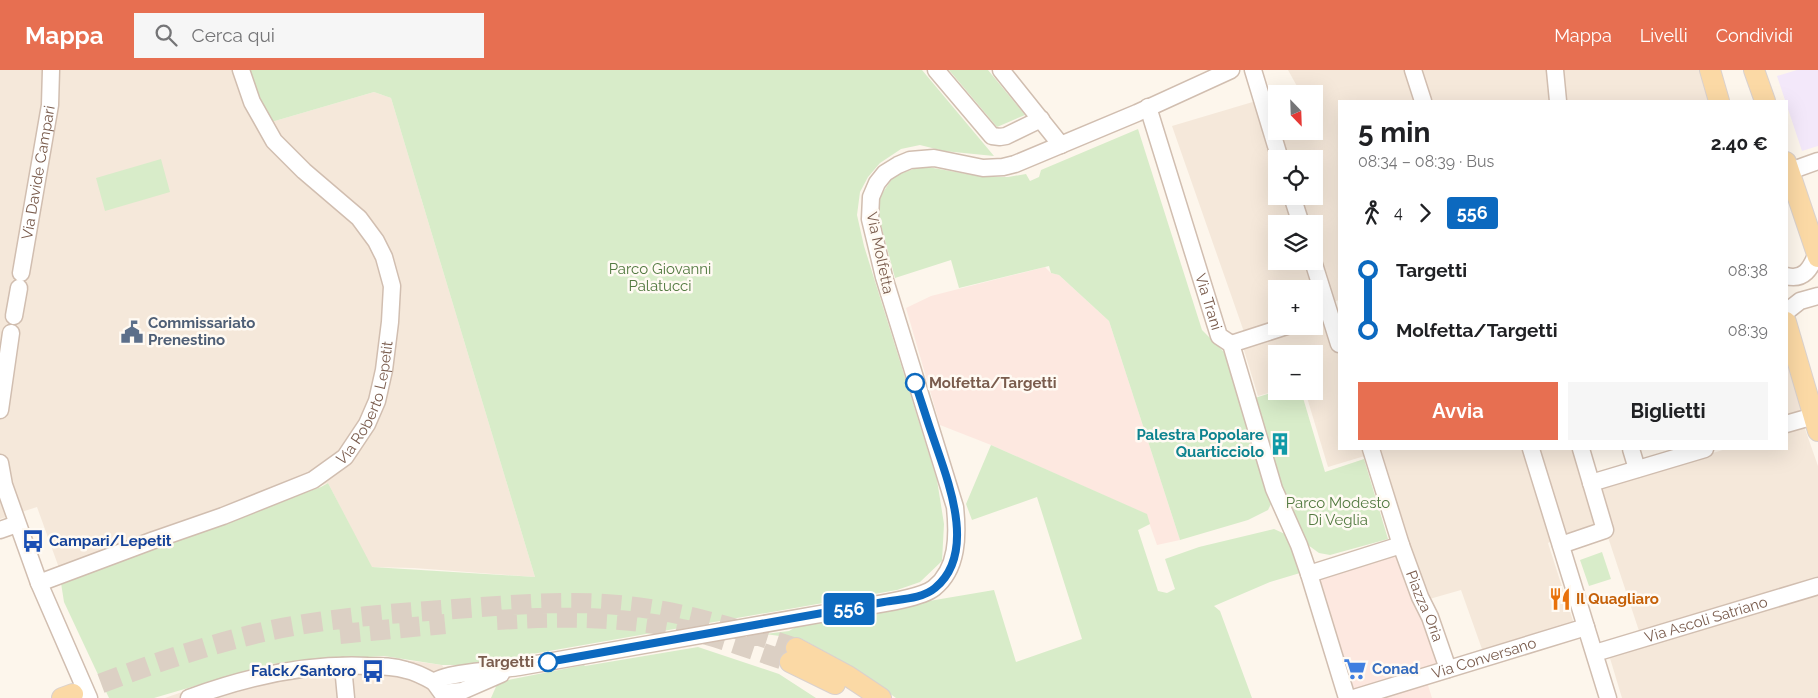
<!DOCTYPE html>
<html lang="it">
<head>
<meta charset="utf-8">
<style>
	:root { --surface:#fff; --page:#f6f6f6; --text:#202124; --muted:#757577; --accent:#e76f51 }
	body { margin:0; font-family:Raleway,sans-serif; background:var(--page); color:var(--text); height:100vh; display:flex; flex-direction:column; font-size:19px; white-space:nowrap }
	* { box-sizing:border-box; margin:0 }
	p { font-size:16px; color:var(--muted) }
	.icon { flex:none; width:28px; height:28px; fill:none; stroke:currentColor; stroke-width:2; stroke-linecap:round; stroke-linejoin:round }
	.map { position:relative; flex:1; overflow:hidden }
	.panel { position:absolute; left:1338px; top:30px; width:450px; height:350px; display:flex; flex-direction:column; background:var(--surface); border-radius:0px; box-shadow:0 5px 20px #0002 }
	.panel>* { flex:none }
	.badge { padding:0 10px; border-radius:4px; font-size:18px; line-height:32px }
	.needle { width:32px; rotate:157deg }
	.tools { position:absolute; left:1268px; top:15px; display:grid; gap:10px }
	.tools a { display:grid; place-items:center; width:55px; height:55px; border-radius:0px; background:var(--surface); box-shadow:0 5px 20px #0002; font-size:25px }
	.map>.badge { position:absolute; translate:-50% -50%; box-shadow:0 0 0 2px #fff }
	.legs { display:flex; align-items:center; gap:8px; height:55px; padding:0 20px; font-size:16px }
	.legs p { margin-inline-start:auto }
	.headline { display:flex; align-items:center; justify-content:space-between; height:85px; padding:0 20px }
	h1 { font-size:28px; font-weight:700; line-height:38px }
	.primary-button { display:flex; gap:10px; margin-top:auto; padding:10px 20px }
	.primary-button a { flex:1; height:58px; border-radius:0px; background:var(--accent); color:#fff; font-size:20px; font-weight:700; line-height:58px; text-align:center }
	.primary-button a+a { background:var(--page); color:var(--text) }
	ul { padding:0 20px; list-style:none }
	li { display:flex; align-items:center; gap:18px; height:60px; font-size:19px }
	li i { display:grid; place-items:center; width:8px; height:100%; margin:0 6px; background:currentColor }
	li i::after { content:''; width:12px; height:12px; margin:-6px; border:4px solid; border-radius:50%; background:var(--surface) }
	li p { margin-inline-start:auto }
	li:first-child i { background:linear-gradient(#0000 50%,currentColor 0) }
	li:last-child i { background:linear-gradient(currentColor 50%,#0000 0) }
	header { display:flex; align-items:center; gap:30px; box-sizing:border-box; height:70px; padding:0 25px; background:var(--accent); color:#fff }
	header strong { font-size:24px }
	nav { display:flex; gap:28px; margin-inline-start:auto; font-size:18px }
	.search { width:350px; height:45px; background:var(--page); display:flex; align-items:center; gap:12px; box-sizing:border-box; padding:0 18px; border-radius:0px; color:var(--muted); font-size:19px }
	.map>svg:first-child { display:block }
	.residential { fill:#f5e8da; fill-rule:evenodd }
	.commercial { fill:#fde8e0 }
	.education { fill:#f3e8fa }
	.green { fill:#d8ecc9 }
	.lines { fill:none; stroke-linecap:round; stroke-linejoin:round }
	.major-tunnel { stroke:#dcd0c4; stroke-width:20; stroke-dasharray:20 10; stroke-linecap:butt }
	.minor-casing { stroke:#d1beb0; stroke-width:19 }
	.major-casing { stroke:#dad1cd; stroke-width:22 }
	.minor { stroke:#fff; stroke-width:16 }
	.major { stroke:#fbd9a5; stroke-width:20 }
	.line-1-casing { stroke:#fff; stroke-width:11 }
	.line-1 { stroke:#0c69bf; stroke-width:8 }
	.stop-1-dot { fill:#fff; stroke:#0c69bf; stroke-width:2.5 }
	.labels { text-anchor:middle; stroke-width:5; stroke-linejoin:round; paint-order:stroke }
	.street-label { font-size:15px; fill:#7a5c4d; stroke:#fffaf3 }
	.park-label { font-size:15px; fill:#537a41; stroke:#fffaf3 }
	.service-label { font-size:15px; font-weight:bold; fill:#4e5e75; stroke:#fffaf3; text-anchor:start }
	.stop-label { font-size:15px; font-weight:bold; fill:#7a5c4d; stroke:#fffaf3; text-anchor:start }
	.culture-label { font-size:15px; font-weight:bold; fill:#0d838f; stroke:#fffaf3; text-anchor:end }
	.transit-label { font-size:15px; font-weight:bold; fill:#164399; stroke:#fffaf3; text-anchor:start }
	.food-label { font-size:15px; font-weight:bold; fill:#c56008; stroke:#fffaf3; text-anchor:start }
	.shop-label { font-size:15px; font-weight:bold; fill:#366cbe; stroke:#fffaf3; text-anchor:start }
</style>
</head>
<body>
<header>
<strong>Mappa</strong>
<div class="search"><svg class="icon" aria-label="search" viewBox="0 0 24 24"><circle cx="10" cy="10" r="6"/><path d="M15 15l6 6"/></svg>Cerca qui</div>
<nav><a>Mappa</a><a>Livelli</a><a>Condividi</a></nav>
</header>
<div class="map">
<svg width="1818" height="628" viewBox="0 0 1818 628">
	<rect width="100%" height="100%" fill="#fdf6ec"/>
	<path class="residential" d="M0,0H249L268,53L374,22L391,28L535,507L414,498L371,497L328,413L63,509L37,437L0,449Z
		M1288,0H1408L1418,31H1339V230L1314,239V219H1276V251L1244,262L1172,56L1276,25V61H1314V24H1280L1298,18ZM1276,89H1314V126H1276ZM1276,154H1314V191H1276Z
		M1420,0H1549L1551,31H1430Z
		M1562,0H1702L1710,31H1565Z
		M1339,247V379H1580L1593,419L1726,379H1786V361L1804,356L1818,396V509L1640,564L1603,452L1548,473L1574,554L1483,582L1461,520L1426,530L1378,382L1328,397L1305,321H1314V284H1276V321L1258,326L1243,277L1314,256V255Z
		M1786,290L1803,343L1786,349Z
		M1818,522V628H1622L1609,585Z
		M346,588L413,591L442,595L462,628H165L199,616Z"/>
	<path class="commercial" d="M1045,197L1051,203L1059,205L1109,251L1180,470L1157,475L1146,444L991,375L940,355L906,238L931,226Z
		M1402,480L1440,595L1355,623L1316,507Z
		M1427,612L1432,628H1378Z"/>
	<path class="education" d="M1797,0H1818V76L1802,81L1777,6Z"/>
	<path class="green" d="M249,0H922L994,86L944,81L920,75L901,79L880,93L868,107L860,122L857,145L864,176L937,410L944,454L942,491L920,512L897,520L469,595H442L384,586L270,594L154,628H109L64,532L61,513L63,509L321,417L328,413L372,497L535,507L391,28L374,22L268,53Z
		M949,0H988L1025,45L997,57Z
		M1138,59L1202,260L1226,284L1272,432L1268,440L1248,450L1180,470L1109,251L1059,205L1051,203L1049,196L959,218L951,190L895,208L877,140L879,128L894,106L922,96L984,107H1008L1026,104L1030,111L1039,107L1041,100Z
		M161,89L170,122L105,141L96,108Z
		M1277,321H1301L1325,402L1364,389L1388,469L1330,485L1319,483L1308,475L1282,416L1255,328Z
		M991,375L1147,444L1150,454L1138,460L1158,521L1167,523L1175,519L1165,489L1199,477L1274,459L1285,464L1302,499L1300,503L1270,512L1214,536L1220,541L1252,628H896L851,596L802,569L765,564L789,561L805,552L994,520L1016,592L1082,569L1037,427L972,450L966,434Z
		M1602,482L1611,509L1589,516L1580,490Z
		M698,577L779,604L816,628H491L498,612L584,595L585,596Z"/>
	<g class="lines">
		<path class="major-tunnel" d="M497,550C561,546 625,546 687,560C722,568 756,581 790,592
			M340,564L445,554
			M73,624C135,600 198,577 263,562C330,547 401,543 469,538C522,534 575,530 628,536C685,542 742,560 796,578"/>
		<defs>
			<g id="minor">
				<path d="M936,0L992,66L1000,67L1006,66L1041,49"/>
				<path d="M1001,0L1061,75"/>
				<path d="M1253,0L1280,89"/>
				<path d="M1413,0L1423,31"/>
				<path d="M1555,0L1558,31"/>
				<path id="s1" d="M1148,37L1219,266L1231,274L1274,419L1299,475L1309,504"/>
				<path d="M1790,101L1818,91"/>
				<path d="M1292,126L1301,154"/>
				<path d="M1313,191L1339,274"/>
				<path id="s2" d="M21,203L50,35L51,0"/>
				<path d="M1786,206C1804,211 1811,198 1817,183"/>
				<path d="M1786,242L1800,231L1818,226"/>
				<path d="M14,246L19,218"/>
				<path d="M1231,274L1287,256"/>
				<path d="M0,340L11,263"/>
				<path d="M1786,354L1814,346"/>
				<path id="s3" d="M1371,379L1401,475L1420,527L1430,547L1448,599"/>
				<path d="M1531,379L1608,628"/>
				<path d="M1631,379L1637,399"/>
				<path d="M0,393L4,415L39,513L89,628"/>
				<path d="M1591,413L1705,379"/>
				<path d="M0,460L17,454"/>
				<path d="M1561,475L1605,460L1581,379"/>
				<path id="s4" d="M39,513L154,470L223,446L313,410L345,387L367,354L377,331L384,300L390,252L392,216L384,187L376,171L359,148L304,101L274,71L252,32L241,0"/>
				<path id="s5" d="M1595,583L1818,516"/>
				<path d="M343,596L346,628"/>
				<path d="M434,612C445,602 501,600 519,597C627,579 735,560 843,540C864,536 919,530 934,518C958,499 958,465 955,437L884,207L870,149L871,127L877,113L885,103L898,95L910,90L934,88L983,98L1003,97L1015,94L1137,43L1231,0"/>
				<path d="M434,612L442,623L462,621L501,604"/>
				<path d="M189,628C246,607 307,593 368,596C381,596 394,596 406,600C416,602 425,607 434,612"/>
				<path d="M1347,628L1309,504L1401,475"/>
				<path id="s6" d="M1354,628L1586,557"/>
			</g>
			<path id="major" d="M1710,0L1719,31
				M1754,0L1765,31
				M1786,92L1818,187
				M1786,252L1818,361
				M796,578L848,606L881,628
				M790,592L835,614
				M62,628L73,624"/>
		</defs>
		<use href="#minor" class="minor-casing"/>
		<use href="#major" class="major-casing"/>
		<use href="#minor" class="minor"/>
		<use href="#major" class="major"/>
	</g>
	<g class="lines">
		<defs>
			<path id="line-1" d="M548,592L884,532C901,529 922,529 935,518C979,482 946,406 932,364C926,347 921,330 915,313"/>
		</defs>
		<use href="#line-1" class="line-1-casing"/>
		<use href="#line-1" class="line-1"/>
	</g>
	<defs>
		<symbol id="civic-bare" viewBox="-9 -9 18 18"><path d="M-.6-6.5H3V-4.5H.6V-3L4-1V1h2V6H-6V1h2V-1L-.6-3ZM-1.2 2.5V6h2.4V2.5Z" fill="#5c6f8a" stroke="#fffaf3" stroke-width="2.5" paint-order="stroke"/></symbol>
		<symbol id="building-bare" viewBox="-9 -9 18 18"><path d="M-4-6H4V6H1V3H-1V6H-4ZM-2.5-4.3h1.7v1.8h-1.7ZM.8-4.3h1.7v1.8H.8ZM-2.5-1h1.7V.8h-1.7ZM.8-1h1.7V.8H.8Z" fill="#0f9aa8" stroke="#fffaf3" stroke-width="2.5" paint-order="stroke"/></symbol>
		<symbol id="bus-bare" viewBox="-9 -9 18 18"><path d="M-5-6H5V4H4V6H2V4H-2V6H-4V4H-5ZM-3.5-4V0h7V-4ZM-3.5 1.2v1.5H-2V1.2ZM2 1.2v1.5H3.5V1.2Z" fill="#1a4fb4" stroke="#fffaf3" stroke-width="2.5" paint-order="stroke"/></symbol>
		<symbol id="restaurant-bare" viewBox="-9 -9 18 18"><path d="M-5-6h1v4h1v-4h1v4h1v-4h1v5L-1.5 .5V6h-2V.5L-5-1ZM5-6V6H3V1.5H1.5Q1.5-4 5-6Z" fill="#e8710a" stroke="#fffaf3" stroke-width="2.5" paint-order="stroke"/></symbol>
		<symbol id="supermarket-bare" viewBox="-9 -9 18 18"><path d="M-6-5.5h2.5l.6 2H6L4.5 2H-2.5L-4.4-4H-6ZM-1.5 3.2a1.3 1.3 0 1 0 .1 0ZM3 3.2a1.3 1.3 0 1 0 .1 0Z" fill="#3f7fe0" stroke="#fffaf3" stroke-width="2.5" paint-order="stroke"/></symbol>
	</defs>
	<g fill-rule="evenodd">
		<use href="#civic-bare" x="116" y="246" width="32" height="32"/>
		<use href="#building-bare" x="1264" y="358" width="32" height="32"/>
		<use href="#bus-bare" x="17" y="455" width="32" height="32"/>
		<use href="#restaurant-bare" x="1544" y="513" width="32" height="32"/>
		<use href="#supermarket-bare" x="1339" y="583" width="32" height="32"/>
		<use href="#bus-bare" x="357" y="585" width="32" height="32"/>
	</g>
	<g class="stop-1-dot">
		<circle cx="915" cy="313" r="9"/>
		<circle cx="548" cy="592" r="9"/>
	</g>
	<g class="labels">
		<g class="street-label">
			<text dy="5" stroke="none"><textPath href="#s2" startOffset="102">Via Davide Campari</textPath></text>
			<text transform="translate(880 183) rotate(78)" y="5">Via Molfetta</text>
			<text dy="5" stroke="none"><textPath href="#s1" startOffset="204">Via Trani</textPath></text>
			<text dy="5" stroke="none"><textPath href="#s4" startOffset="391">Via Roberto Lepetit</textPath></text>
			<text dy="5" stroke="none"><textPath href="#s3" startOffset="166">Piazza Oria</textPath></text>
			<text dy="5" stroke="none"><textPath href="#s5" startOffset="116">Via Ascoli Satriano</textPath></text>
			<text dy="5" stroke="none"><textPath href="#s6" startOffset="136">Via Conversano</textPath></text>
		</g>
		<g class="park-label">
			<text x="660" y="204">Parco Giovanni<tspan x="660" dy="17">Palatucci</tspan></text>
			<text x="1338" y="438">Parco Modesto<tspan x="1338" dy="17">Di Veglia</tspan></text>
		</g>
		<g class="service-label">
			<text x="148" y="258">Commissariato<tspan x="148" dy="17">Prenestino</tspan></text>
		</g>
		<g class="stop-label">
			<text x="929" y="318">Molfetta/Targetti</text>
			<text x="534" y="597" text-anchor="end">Targetti</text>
		</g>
		<g class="culture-label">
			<text x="1264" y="370">Palestra Popolare<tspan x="1264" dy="17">Quarticciolo</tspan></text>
		</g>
		<g class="transit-label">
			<text x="49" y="476">Campari/Lepetit</text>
			<text x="356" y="606" text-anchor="end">Falck/Santoro</text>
		</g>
		<g class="food-label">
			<text x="1576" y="534">Il Quagliaro</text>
		</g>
		<g class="shop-label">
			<text x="1372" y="604">Conad</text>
		</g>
	</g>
</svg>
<div class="tools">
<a><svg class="needle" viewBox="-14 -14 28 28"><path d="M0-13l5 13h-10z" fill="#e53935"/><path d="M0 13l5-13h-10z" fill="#757577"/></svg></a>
<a><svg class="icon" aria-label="locate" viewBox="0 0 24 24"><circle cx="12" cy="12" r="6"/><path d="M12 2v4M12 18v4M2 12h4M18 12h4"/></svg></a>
<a><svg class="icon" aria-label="layers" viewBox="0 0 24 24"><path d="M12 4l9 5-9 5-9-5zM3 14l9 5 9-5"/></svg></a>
<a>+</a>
<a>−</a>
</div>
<b class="badge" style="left:849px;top:539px;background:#0c69bf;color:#fff">556</b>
<section class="panel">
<div class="headline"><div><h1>5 min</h1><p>08:34 – 08:39 · Bus</p></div><b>2.40 €</b></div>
<div class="legs"><svg class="icon" aria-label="walk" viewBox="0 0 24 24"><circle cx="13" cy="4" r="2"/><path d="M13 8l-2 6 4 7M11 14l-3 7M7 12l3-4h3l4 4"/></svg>4<svg class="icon" aria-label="forward" viewBox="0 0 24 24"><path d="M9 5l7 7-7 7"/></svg><b class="badge" style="background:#0c69bf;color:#fff">556</b></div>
<ul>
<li><i style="color:#0c69bf"></i><b>Targetti</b><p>08:38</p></li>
<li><i style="color:#0c69bf"></i><b>Molfetta/Targetti</b><p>08:39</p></li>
</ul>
<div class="primary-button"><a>Avvia</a><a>Biglietti</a></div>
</section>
</div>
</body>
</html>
